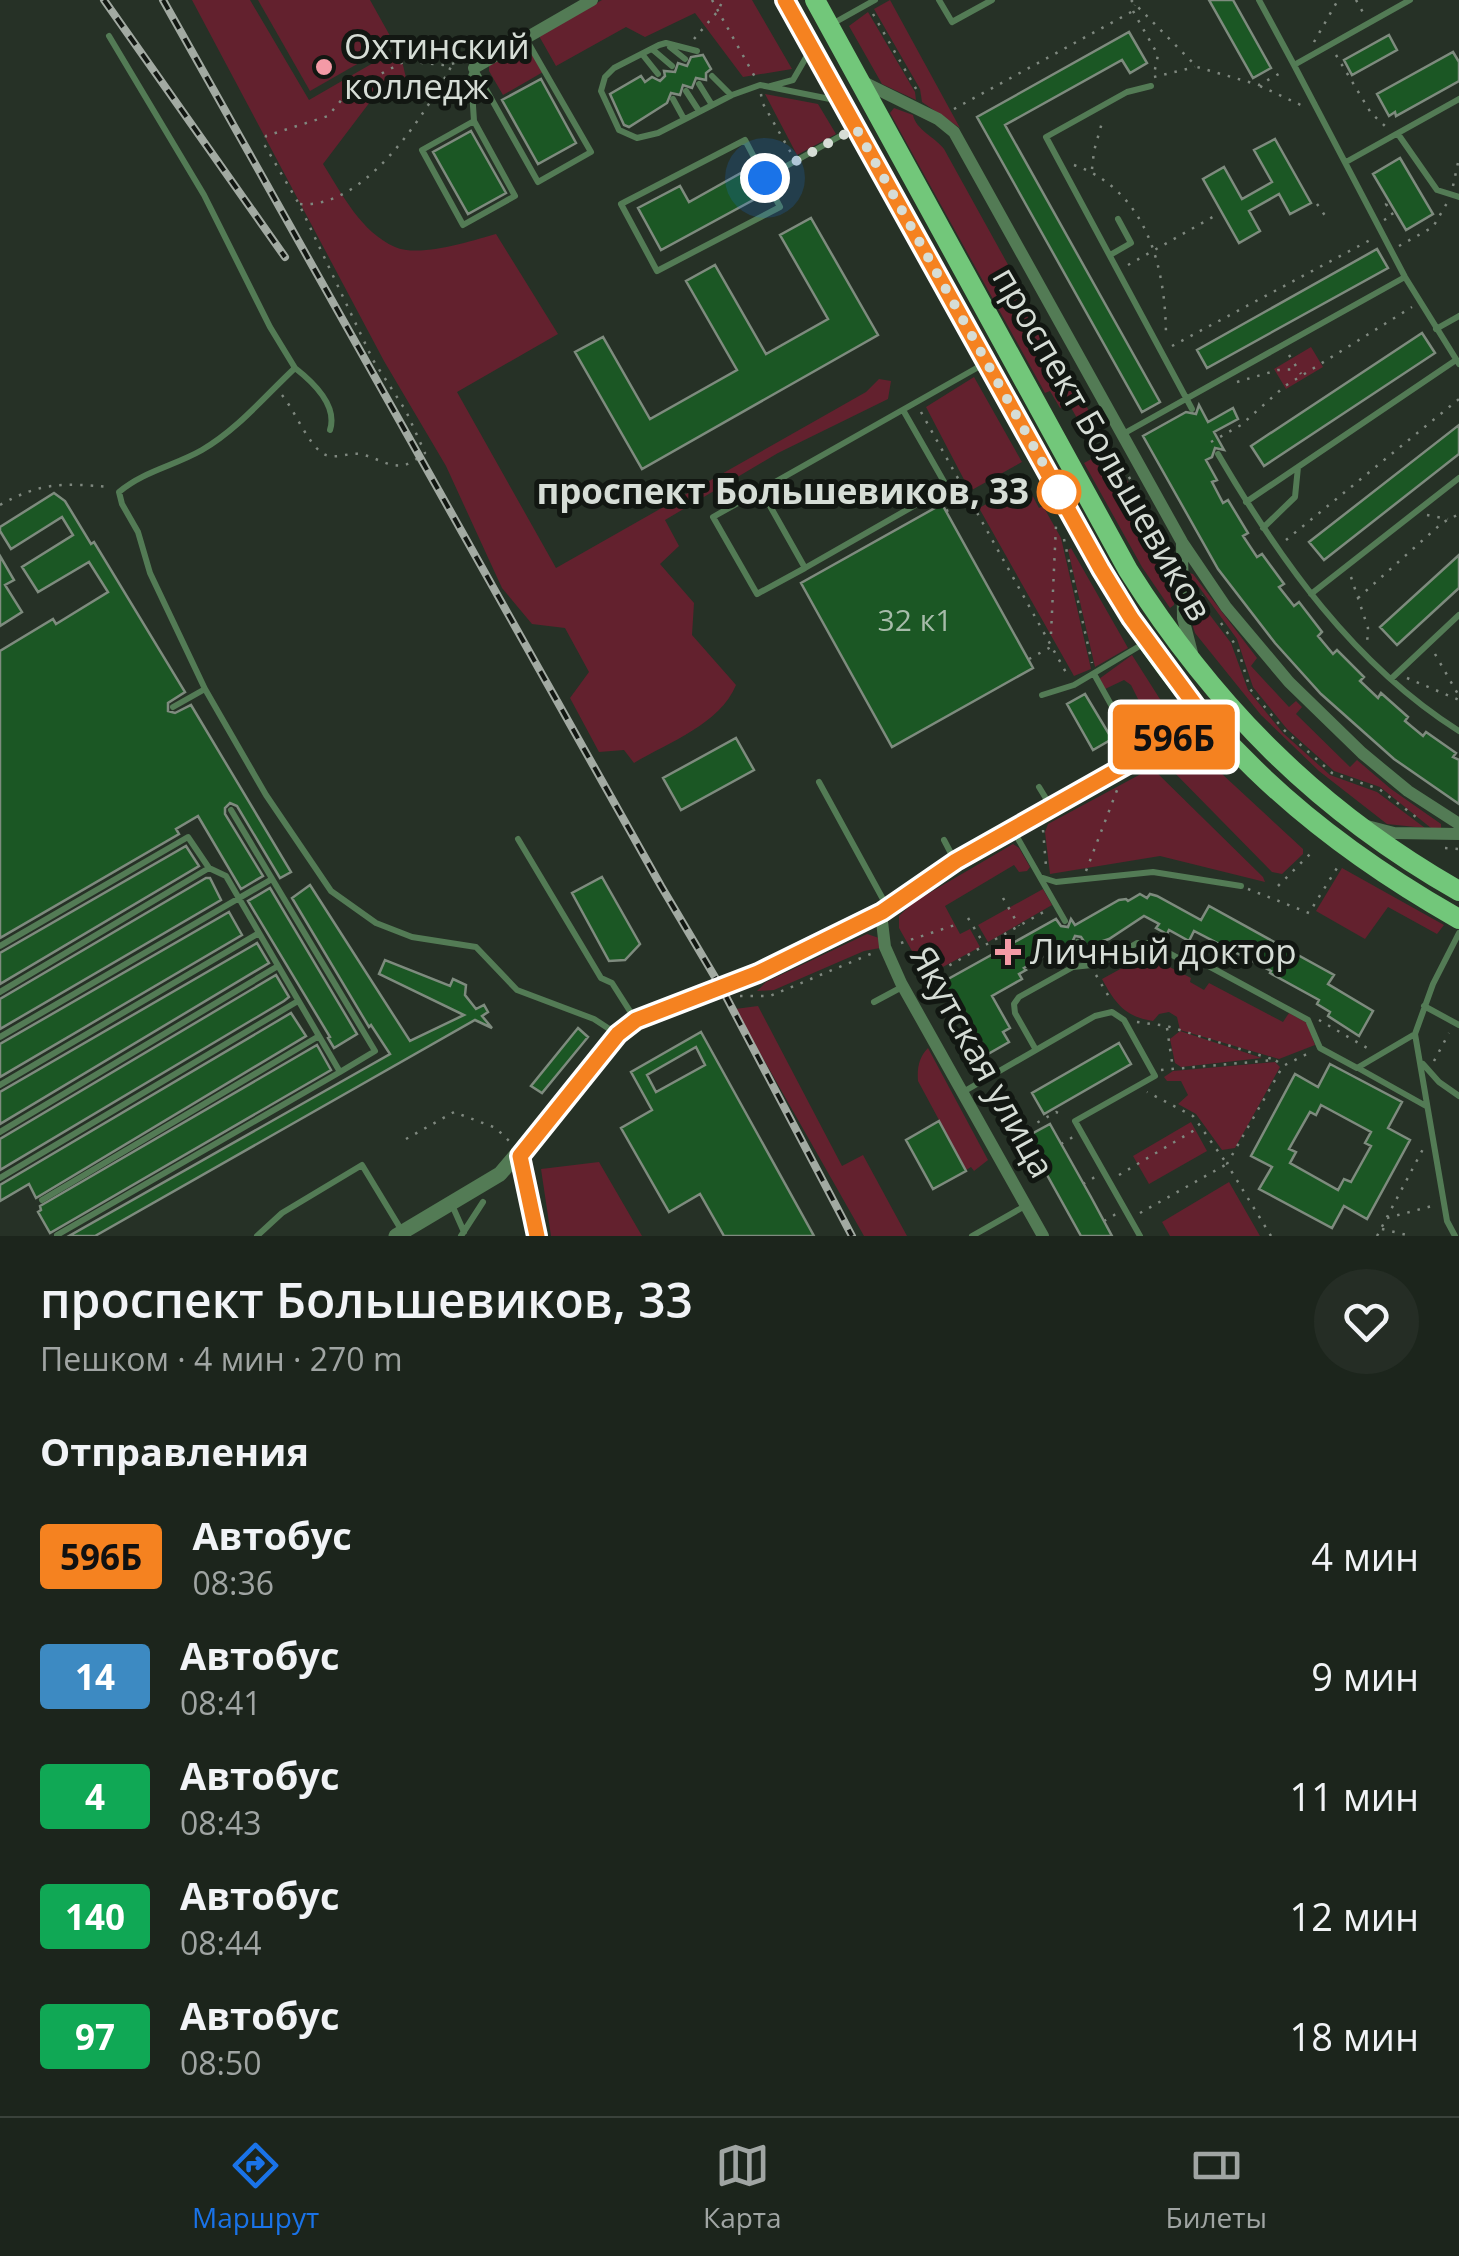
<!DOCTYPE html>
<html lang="ru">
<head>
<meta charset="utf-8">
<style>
	:root { --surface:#1c251c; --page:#252d25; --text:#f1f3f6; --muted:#a0a5a3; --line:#3a423b; --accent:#1a73e8 }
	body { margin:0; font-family:"Open Sans",sans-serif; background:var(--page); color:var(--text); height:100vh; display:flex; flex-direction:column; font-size:38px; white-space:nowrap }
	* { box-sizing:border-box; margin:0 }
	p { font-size:32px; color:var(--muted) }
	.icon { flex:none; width:55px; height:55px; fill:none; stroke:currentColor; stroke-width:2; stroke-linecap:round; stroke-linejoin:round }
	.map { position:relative; height:1236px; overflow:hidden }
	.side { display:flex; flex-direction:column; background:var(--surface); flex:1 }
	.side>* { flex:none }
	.badge { padding:0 20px; border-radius:8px; font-size:35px; line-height:65px }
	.you { position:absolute; width:50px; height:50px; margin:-25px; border:8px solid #fff; border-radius:50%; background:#1a73e8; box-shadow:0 0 0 15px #1a73e833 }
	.map>.badge { position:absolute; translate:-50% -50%; box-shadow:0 0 0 5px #fff }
	h2 { padding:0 40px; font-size:38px; line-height:90px }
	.round { display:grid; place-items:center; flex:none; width:105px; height:105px; border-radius:52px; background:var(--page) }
	.summary { display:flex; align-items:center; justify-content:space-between; height:170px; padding:0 40px }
	h1 { font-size:48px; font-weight:600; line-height:75px }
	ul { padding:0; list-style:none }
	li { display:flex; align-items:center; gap:30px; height:120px; padding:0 40px }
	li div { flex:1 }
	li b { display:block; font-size:38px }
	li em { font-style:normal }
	li .badge { min-width:110px; font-weight:700; text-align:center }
	.tabs { display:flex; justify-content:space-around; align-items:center; height:140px; border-top:2px solid var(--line); background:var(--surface); font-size:28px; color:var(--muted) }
	.tabs a { display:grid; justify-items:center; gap:5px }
	.tabs .current { color:var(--accent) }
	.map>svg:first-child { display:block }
	.green { fill:#63212e }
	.building { fill:#1b5724; stroke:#7e8b7e; stroke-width:2.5; fill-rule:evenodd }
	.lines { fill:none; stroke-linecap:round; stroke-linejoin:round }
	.path { stroke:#7f887f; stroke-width:2.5; stroke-dasharray:2.5 8; stroke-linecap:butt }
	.service { stroke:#537b55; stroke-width:6 }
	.minor { stroke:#537b55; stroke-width:12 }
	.tertiary { stroke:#537b55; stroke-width:15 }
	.primary { stroke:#72c77a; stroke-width:20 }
	.rail-casing { stroke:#a2aaa2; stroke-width:8 }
	.rail { stroke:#121712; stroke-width:4; stroke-dasharray:11; stroke-linecap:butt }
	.line-casing { stroke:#fff; stroke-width:22 }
	.line { stroke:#f58220; stroke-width:15 }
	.walk { stroke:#d6ddd6; stroke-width:10; stroke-dasharray:0 18 }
	.poi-dot { fill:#f49aa6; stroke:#121712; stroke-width:4 }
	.stop-dot { fill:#fff; stroke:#f58220; stroke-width:5 }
	.labels { text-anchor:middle; stroke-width:10; stroke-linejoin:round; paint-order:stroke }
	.number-label { font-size:30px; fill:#a7bcaa }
	.poi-label { font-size:35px; fill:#d6ddd6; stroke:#121712; text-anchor:start }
	.street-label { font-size:35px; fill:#d6ddd6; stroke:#121712 }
	.stop-label { font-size:35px; font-weight:bold; fill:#d6ddd6; stroke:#121712; text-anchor:end }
</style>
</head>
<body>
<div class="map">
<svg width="1459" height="1236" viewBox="0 0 1459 1236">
	<rect width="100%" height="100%" fill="#263126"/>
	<path class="green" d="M192,0H250L309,100L399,48L406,78L376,94L323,164C342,194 361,232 395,247C420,258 471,241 496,234L558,334L457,392L556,568L866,392L879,379L891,381L888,399L778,453L665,520L679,546L660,564L694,603L692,635L736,685C720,724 669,742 634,763L624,750L599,752L570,698L589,672L565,628L532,624L502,588L446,466L384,361Z
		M258,0H370L394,43L310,91Z
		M602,0H752L792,69L743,77L695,13L645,37L626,27L556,66L539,36Z
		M890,0L960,128L922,102L920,89L874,9Z
		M868,12L915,92L916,100L882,84L849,26Z
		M526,42L543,72L503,95L489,71V64Z
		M765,94L818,104L836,134L797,155Z
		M894,108L913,115C916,130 935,137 944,149L1094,420L1082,427L1069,404L1060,408L1050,391L1045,393L890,113Z
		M1311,347L1323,367L1286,389L1274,369Z
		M974,377L1022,462L970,491L926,407Z
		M1110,449L1161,543L1168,572L1174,577V605L1170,608L1142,567L1084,463Z
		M1020,486L1030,491L1039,508L1043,506L1061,538L1091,669L1074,676L979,508Z
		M1071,548L1128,648L1095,667L1068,550Z
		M1189,573L1193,574L1257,658L1251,666L1289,707L1296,701L1302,707L1296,714L1350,767L1357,760L1391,789L1441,824V828H1431L1380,787L1334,771L1287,729L1253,687L1237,639L1199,587L1188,579Z
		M1188,586L1231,643L1248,690L1283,733L1330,775L1377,792L1425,828L1387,824L1319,771L1261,715L1195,633L1190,617Z
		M1132,655L1170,715L1162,734L1141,746L1138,745L1131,732L1149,721L1131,685L1124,680L1105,689L1099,679Z
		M1189,748L1195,749L1303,849V854L1282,874L1272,872L1166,764L1169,758Z
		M1152,768L1263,877L1265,882L1160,856L1050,874L1045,832L1048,824Z
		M1013,844L1019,848L1030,867L1027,871L1019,872L1014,865L945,906L960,934L970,929L980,947L926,976L899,928V916L914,902Z
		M1342,868L1444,925L1437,934L1388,907L1365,939L1316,911Z
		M1043,889L1052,905L988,942L978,925Z
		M867,934L879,938L880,948L864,951L774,990L757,991L766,982Z
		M1146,955L1191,978L1190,982L1204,990L1209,983L1283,1022L1289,1013L1307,1023L1315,1045L1279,1059L1180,1030L1177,1017L1169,1012L1159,1014L1153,1021C1125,1017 1115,1003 1102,979Z
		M758,1006L842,1166L863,1155L907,1236H864L735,1009Z
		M1180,1031L1262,1058L1181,1067L1175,1063L1170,1039Z
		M928,1048L988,1160L974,1171L971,1167L966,1170L918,1081C917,1068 919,1057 928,1048Z
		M1275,1062L1280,1067L1235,1148L1222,1150L1196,1114L1178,1104L1188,1095L1181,1081H1167L1164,1077L1173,1071Z
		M1191,1122L1207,1151L1149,1184L1133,1156Z
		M599,1162L642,1236H551L541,1169Z
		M1229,1182L1260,1236H1170L1162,1222Z"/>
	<path class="building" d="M1209,0H1233L1271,68L1253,78Z
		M1129,32L1147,63L1130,73L1122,60L1005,125L1160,402L1142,412L977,117Z
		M1389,35L1397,50L1352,75L1344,60Z
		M1453,52L1459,62V81L1396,116L1395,112L1389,116L1377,94Z
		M703,55L711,69L706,73V80L696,78L692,88L683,85L680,95L671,93L667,103L629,127L624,125L610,94L641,76L645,82L652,77L660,81L665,76L664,71L675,72L678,63L687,66L691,57Z
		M541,79L576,143L538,164L502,100Z
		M471,131L506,193L468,214L433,152Z
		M1275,139L1311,203L1290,214L1279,194L1249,211L1260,231L1239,243L1203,179L1224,167L1242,199L1272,182L1254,150Z
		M1400,158L1433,214L1406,230L1373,174Z
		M741,173L755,199L661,250L638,208L680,186L689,202Z
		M811,218L878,335L642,469L575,352L603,337L650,419L737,370L686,281L715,265L766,354L828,319L780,235Z
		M1377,249L1388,268L1207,368L1197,350Z
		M1422,333L1435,353L1264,466L1251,446Z
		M1199,405L1208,422L1233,408L1238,419L1214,432L1224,450L1215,448L1212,457L1206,460L1217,480L1212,482L1223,503L1228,500L1248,533L1243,536L1257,557L1262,554L1284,584L1279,587L1294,606L1299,602L1322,632L1318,636L1333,654L1337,650L1364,677L1360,681L1378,698L1381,693L1408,717L1405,721L1423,736L1426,732L1456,753L1453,757L1459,760V804L1394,759L1321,694L1275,643L1218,569L1143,436L1186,412L1196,414Z
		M1459,425V454L1324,560L1309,542Z
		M54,493L65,501L91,544L94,542L185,692L168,703V711L175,713L191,705L291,872L280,878L237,806L230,803L225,808V814L263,876L241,889L198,816L176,829L179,834L0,938V651L53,619L56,624L108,592L89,562L38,592L22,567L73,535L62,517L11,549L0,531V527Z
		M942,504L1033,668L892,747L801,583Z
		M1459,555V588L1397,645L1380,627Z
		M0,556L14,580L5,585L22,612L0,626Z
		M1085,694L1112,739L1093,750L1067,704Z
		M736,738L754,770L681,810L663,778Z
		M186,846L199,866L0,984V953Z
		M602,877L640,944L625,960L609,961L572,893Z
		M206,878H210L221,900L0,1029V999Z
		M310,885L410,1041L464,1015L379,974L385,960L450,986L453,979L466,985L465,995L476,1009L484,1005L488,1012L482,1016L492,1028L475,1020L95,1236H69L390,1054L371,1025L369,1027L292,898Z
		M270,888L357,1034L334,1048L328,1038L330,1037L248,901Z
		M1140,894L1147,898L1150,894L1157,896L1201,920L1209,906L1334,975L1328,984L1373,1011L1359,1036L1328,1016L1330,1012L1317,1004L1319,1000L1270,973L1271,971L1194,931L1189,941L1169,930L1167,934L1156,928L1159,924L1144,916L1109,939L1094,944L1087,946L1081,937L1075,936L1071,945L1064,949L1067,954L1051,963L1046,955L1024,968L1026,970L1019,974L1022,979L992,996L1010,1028L1003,1032L1009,1042L988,1054L982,1043L977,1046L941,983L1056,919L1061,926L1068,927L1071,919L1075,925L1119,900L1126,899L1128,901Z
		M229,912L242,935L0,1077V1044Z
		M257,943L269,963L0,1124V1092Z
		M276,975L289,997L284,1001L0,1170V1139Z
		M291,1013L306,1036L36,1198L29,1184L0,1201V1185Z
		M578,1028L588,1037L542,1093L531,1086Z
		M701,1032L814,1236H724L700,1194L669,1212L621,1128L652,1110L631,1072ZM696,1047L705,1065L656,1092L647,1075Z
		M1119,1043L1131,1064L1044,1114L1032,1093Z
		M317,1045L331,1070L50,1233L38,1212L41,1210L40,1206Z
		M1330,1064L1402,1102L1388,1128L1410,1140L1367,1219L1344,1206L1332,1228L1259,1189L1272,1167L1251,1156L1295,1074L1318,1087ZM1321,1105L1371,1132L1365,1143L1371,1146L1351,1182L1344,1179L1338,1190L1290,1163L1296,1152L1289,1149L1310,1112L1316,1115Z
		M939,1121L966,1171L933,1189L906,1140Z
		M1050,1124L1091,1197L1112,1236H1081L1026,1137Z"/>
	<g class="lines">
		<path class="path" d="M712,0L755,77
			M1131,0L1197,67L1259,85L1284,71
			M1356,0L1365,16
			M1133,11L1158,55L1154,74
			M873,14L919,94
			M694,39L718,11L723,0
			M1314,42L1338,0
			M1336,55L1371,113L1385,126
			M1154,77L1195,67
			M1260,86L1303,106
			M761,94L762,102L791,153
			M954,109L1133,11L1135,5
			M1074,165C1147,191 1166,267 1166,338
			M1092,169L1094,151L1103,119
			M1453,186L1459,158
			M300,204C365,209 424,116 452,65
			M1317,204L1326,217
			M1384,220L1393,215L1386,204L1389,202
			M1399,246L1433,227L1447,203
			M1128,265L1218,214
			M1172,346L1372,239
			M1289,355L1301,374
			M1237,382L1278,370L1298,369
			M282,395C295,411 307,442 322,453C334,461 348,452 360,454C376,457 389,468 405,465C411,463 420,457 425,453L406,411L373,360L299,204L264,144L266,136L328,116L349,91L405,61L443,65L464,62
			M921,412L1068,676
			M1109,440L1164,542L1169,557
			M1211,442L1241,425L1285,386L1412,307
			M0,505C41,482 63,483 109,487
			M946,511L970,503
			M1427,515L1448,519
			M1064,539L1092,663
			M1286,540L1459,399
			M1351,577L1368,628L1367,645
			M1195,587L1205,601
			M1358,598L1442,523L1459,514
			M1221,623L1238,649L1250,689L1284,730L1332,773L1379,789L1420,820
			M1051,634L1056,526
			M1435,654L1459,696
			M1029,659L1051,647
			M1407,678L1459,700
			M1043,830L1046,866
			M1445,848L1459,849
			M1086,871L1119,785
			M1278,886L1313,851
			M1248,889L1309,913L1337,868
			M1003,898L1019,926
			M968,918L984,944
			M901,943L955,925
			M1096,975L1112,1002
			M922,981L1047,910
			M740,996H770L873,953
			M1319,1020L1369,1049
			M1137,1022L1167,1026L1275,1060
			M1167,1028L1173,1069
			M1434,1061L1449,1033
			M1161,1070L1275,1060L1282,1065
			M1010,1138L1056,1112L1065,1116
			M406,1139L454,1112L496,1128L509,1141
			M1061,1144L1073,1137
			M1119,1175L1198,1128
			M1083,1184L1095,1177
			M1140,1213L1227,1164L1193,1116L1147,1092
			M1387,1218L1432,1206
			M1104,1221L1116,1214
			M1382,1229L1411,1236
			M1271,1236L1227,1164L1283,1066L1311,1052
			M1377,1236L1423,1149"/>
		<path class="service" d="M939,0L952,22L992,0
			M1259,0L1294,65L1410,0
			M832,24L875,0
			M109,36L204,195L270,327L295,368
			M670,47L685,59
			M652,49L672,66
			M697,51L666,43L659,45L614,68L605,77L601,91L619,130L637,138L658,133L732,95L760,85L835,100
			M642,54L658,74
			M1294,65L1405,277L1459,364
			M474,68L538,182L591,152L526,39
			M474,69L471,76L474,121L515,196L463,225L422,150L474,121
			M712,76L730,94
			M699,84L712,105
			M771,86L793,80L808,54
			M1151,86L1127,92L1046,137L1192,409
			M686,91L699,111
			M673,99L684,119
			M1398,134L1437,190L1459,197
			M1346,162L1459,99
			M765,178L780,207L657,271L621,204L745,140L765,178L851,130
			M1110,255L1131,243L1118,219
			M1436,329L1459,316
			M903,410L947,487L805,568L761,490L982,365
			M330,430C338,405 313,382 295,368C265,396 238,429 202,450C174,466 144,471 119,492L122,504L138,532L150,573L205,689L266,795L331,891L376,923L412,937L476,947L517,990L594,1019L617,1034
			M1123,434L1405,277
			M1218,454C1280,560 1353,664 1459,731
			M761,490L713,517L757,594L805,568
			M1246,502L1456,360
			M1263,528L1295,497L1298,467
			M1311,594L1459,478
			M1094,674L1139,755
			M1392,678L1459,615
			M1042,695L1074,685L1143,644
			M173,707L205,689
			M819,782L884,901L883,906
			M1039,787L1050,805
			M231,810L375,1051L340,1072
			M1013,830L1065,921
			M518,839L601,978L612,983L635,1019
			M944,840L955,861
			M1040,877L1056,882L1153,872L1241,886
			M1077,942L1090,965
			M0,946L188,837L209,868L226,876L319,1036L42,1200
			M0,992L209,868
			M874,1002L902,987
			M1424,1006L1459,1025
			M0,1037L272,879
			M1036,1050L1015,1013L1014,1004L1019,997L1073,967L1101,964L1137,943H1150L1189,964L1203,963L1308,1020L1320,1048L1357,1068L1415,1034
			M1423,1064L1439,1082L1459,1096
			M1358,1068L1426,1106
			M0,1085L259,933
			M963,1092L1095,1016L1112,1012L1124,1020L1155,1076L1075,1121L1140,1236
			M0,1132L278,966
			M0,1178L298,1001
			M452,1205L464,1232
			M57,1235L340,1072L319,1036
			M257,1236L282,1213L362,1165L402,1231
			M461,1236L483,1202
			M972,1236L1025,1206
			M1455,1236L1447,1221L1415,1034L1433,984L1459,933"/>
		<path class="minor" d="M474,68L592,0
			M863,82L938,119L954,132L1182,542L1226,607L1289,682L1362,753L1408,791L1459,824
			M1182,544L1183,618L1192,653
			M1367,826L1394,833L1459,834
			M881,913L885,947L901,983L1043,1236"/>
		<path class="tertiary" d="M519,1155L537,1236
			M396,1236L500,1174L618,1035L636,1020L758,973L881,913L955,861L1206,720"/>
		<path class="primary" d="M785,0L1101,569C1193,727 1300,829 1459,919
			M815,0L1128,570C1214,706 1318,811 1459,891"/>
		<defs>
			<path id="rail" d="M104,0L285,257
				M163,0L661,886L722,989L852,1236"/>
		</defs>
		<use href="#rail" class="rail-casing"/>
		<use href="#rail" class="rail"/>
	</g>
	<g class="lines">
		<defs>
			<path id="line" d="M537,1236L520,1156L618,1034L636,1020L758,973L882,912L956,861L1206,720L1131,618L1101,569L785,0"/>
		</defs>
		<use href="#line" class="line-casing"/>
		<use href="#line" class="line"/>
		<path class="walk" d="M765,178L856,128L1059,492"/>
	</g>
	<g class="poi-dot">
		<circle cx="324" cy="67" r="10"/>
		<path d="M1003 937h10v10h10v10h-10v10h-10v-10h-10v-10h10z"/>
	</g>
	<circle class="stop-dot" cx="1059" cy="492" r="20"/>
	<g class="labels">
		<g class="number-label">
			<text x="915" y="631">32 к1</text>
		</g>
		<g class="poi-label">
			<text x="344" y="59">Охтинский<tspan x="344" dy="40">колледж</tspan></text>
			<text x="1030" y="964">Личный доктор</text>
		</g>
		<g class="street-label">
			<text transform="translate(1102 444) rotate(60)" y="12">проспект Большевиков</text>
			<text transform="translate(982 1062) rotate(61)" y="12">Якутская улица</text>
		</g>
		<g class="stop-label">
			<text x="1029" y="504">проспект Большевиков, 33</text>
		</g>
	</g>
</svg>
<div class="you" style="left:765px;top:178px"></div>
<b class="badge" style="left:1174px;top:737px;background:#f58220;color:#111">596Б</b>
</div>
<section class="side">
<div class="summary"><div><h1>проспект Большевиков, 33</h1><p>Пешком · 4 мин · 270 m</p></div><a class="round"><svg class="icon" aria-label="heart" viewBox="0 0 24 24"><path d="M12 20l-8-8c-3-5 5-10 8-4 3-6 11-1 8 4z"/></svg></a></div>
<h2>Отправления</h2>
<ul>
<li><span class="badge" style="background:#f58220;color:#111">596Б</span><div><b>Автобус</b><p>08:36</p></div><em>4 мин</em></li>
<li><span class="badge" style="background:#3d8ac2;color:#fff">14</span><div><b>Автобус</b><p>08:41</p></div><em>9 мин</em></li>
<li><span class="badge" style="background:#10a855;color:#fff">4</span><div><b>Автобус</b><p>08:43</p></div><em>11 мин</em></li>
<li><span class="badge" style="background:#10a855;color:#fff">140</span><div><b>Автобус</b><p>08:44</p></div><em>12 мин</em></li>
<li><span class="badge" style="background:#10a855;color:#fff">97</span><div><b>Автобус</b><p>08:50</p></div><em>18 мин</em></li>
</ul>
</section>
<nav class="tabs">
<a class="current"><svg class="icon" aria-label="directions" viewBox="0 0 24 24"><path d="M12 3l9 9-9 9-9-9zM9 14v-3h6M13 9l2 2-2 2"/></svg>Маршрут</a>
<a><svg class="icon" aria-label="map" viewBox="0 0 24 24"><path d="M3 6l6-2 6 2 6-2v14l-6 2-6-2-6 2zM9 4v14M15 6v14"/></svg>Карта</a>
<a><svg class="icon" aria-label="tickets" viewBox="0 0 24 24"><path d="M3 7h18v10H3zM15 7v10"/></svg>Билеты</a>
</nav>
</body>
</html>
